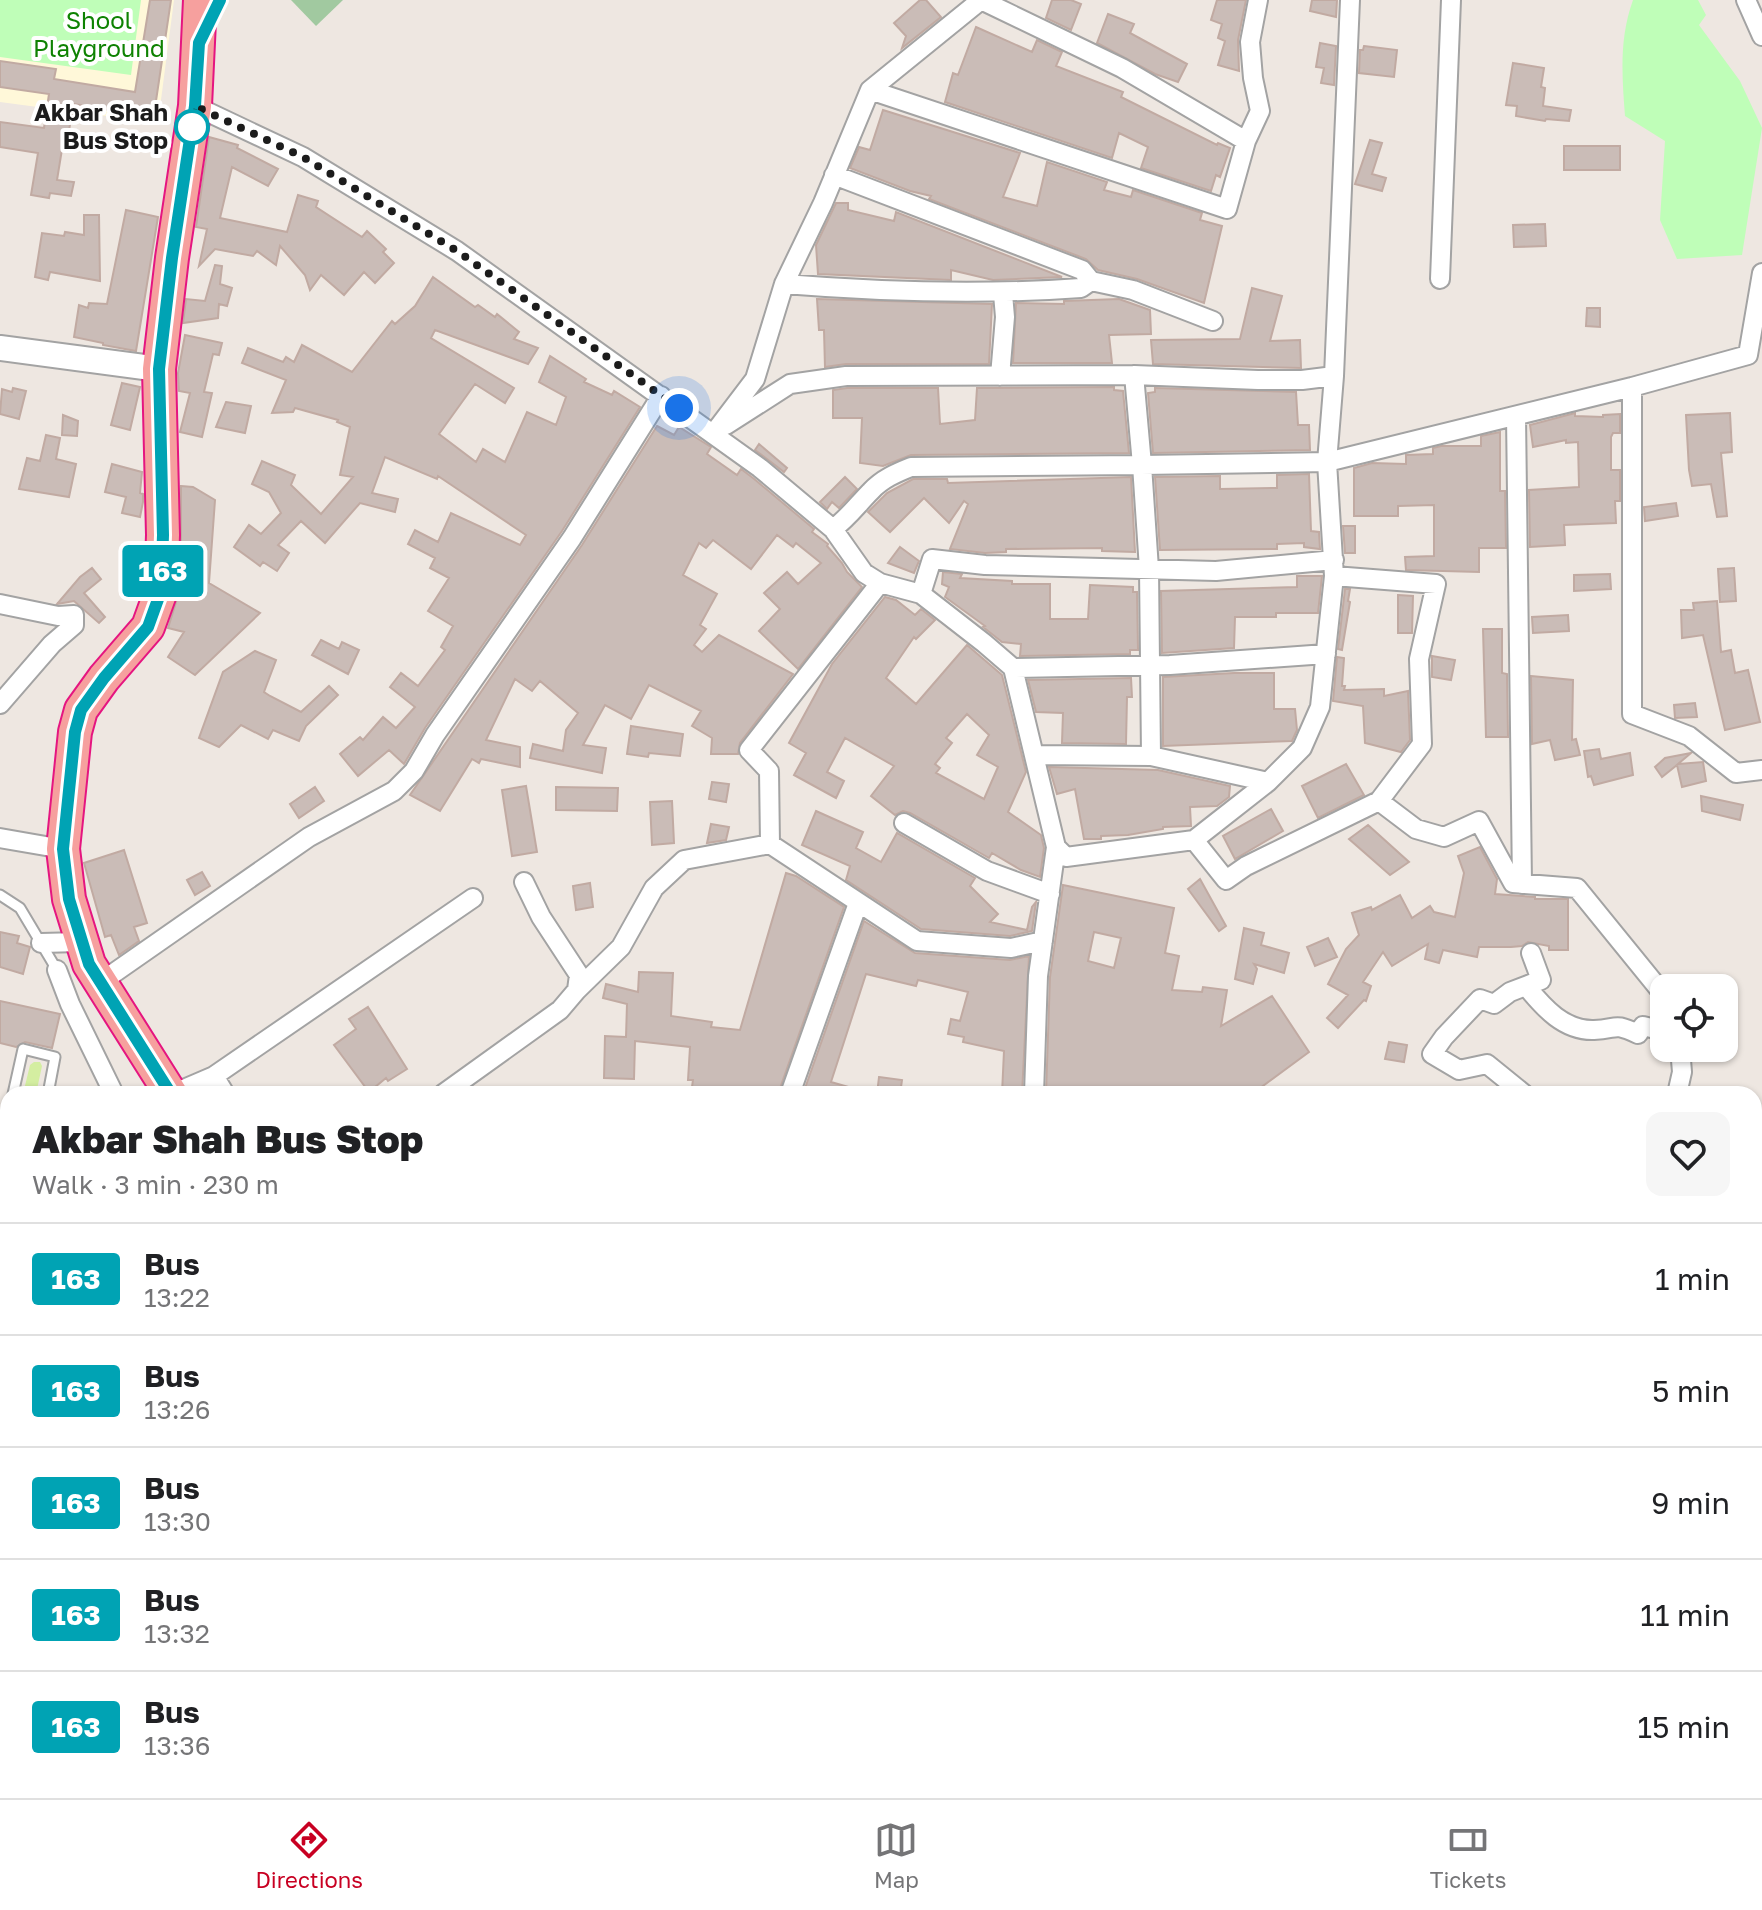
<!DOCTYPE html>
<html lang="en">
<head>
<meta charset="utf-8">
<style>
	:root { --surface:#fff; --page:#f6f6f6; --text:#202124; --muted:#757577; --line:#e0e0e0; --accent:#c80022 }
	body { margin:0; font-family:"Golos Text",sans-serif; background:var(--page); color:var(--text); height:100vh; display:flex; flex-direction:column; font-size:30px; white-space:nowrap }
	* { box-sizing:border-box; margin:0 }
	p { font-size:26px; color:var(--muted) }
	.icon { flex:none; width:44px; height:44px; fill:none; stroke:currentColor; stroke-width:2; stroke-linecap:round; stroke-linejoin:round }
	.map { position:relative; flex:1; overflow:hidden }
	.details { position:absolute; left:0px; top:1086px; width:1762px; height:712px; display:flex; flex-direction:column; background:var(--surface); border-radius:24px 24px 0 0; box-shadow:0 2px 6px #0004 }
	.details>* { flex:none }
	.badge { padding:0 16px; border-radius:6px; font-size:28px; line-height:52px }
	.fabs { position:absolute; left:1650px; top:974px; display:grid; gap:16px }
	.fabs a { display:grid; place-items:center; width:88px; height:88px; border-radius:16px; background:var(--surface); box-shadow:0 2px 6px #0004; font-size:40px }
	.you { position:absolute; width:40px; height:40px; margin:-20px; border:6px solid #fff; border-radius:50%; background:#1a73e8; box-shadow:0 0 0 12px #1a73e833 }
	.map>.badge { position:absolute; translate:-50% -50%; box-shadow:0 0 0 4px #fff }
	.round { display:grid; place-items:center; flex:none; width:84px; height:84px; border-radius:16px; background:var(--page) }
	.summary { display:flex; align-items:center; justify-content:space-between; height:136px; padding:0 32px }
	h1 { font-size:38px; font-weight:800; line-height:60px }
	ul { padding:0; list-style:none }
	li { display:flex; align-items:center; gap:24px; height:112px; padding:0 32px; border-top:2px solid var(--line) }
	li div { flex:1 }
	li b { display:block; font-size:30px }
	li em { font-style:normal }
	li .badge { min-width:88px; font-weight:700; text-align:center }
	.tab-bar { display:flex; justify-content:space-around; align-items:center; height:112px; border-top:2px solid var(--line); background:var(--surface); font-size:22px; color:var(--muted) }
	.tab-bar a { display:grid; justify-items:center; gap:4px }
	.tab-bar .active { color:var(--accent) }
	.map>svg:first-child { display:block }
	.education { fill:#fff8d9 }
	.grass { fill:#d4eea1 }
	.cemetery { fill:#a1c9a0 }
	.park { fill:#bffeb8 }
	.water { fill:#9ddde0 }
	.building { fill:#cabcb7; stroke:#c1aaa2; stroke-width:2; fill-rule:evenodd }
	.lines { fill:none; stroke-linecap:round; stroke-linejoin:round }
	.service-casing { stroke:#a3a3a3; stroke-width:13 }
	.minor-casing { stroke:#a3a3a3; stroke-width:22 }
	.tertiary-casing { stroke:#a3a3a3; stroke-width:28 }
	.trunk-casing { stroke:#e51580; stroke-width:36 }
	.path { stroke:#ff616c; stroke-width:3; stroke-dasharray:4 4; stroke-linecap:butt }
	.service { stroke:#fff; stroke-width:9 }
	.minor { stroke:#fff; stroke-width:18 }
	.tertiary { stroke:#fff; stroke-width:24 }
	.trunk { stroke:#f6a09e; stroke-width:32 }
	.line-casing { stroke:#fff; stroke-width:18 }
	.line { stroke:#00a3b4; stroke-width:12 }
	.walk { stroke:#1c1c1c; stroke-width:8; stroke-dasharray:0 14.4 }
	.stop-dot { fill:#fff; stroke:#00a3b4; stroke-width:4 }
	.labels { text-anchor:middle; stroke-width:8; stroke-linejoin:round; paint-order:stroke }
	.park-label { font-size:24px; fill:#0e8202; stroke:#fff }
	.stop-label { font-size:24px; font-weight:bold; fill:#1c1c1c; stroke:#fff; text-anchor:end }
</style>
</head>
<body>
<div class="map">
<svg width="1762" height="1798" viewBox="0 0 1762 1798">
	<rect width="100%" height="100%" fill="#eee7e1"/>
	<path class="education" d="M0,0H174L158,123L0,102Z
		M0,1413L8,1414V1790H227L225,1798H0Z"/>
	<path class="grass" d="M34,1062H40L42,1066L36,1094H23L30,1065Z
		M1,1116L8,1118V1200L0,1198Z"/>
	<path class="cemetery" d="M291,0H343L316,26Z"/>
	<path class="park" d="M0,0H141L131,75L0,57Z
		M1633,0H1698L1706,15L1699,25L1740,81L1762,128L1742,255L1677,259L1660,220L1665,141L1625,116C1622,76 1619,39 1633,0Z
		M1762,1312V1781L1754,1780V1314Z
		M1580,1790H1732L1714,1798H1578Z"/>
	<path class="water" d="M1754,1612L1762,1614V1678L1754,1675Z"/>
	<path class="building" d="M150,0H171L153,121L133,118L134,114L73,104L68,138L64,137L57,180L74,182L71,196L50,193L49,198L31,195L38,153L0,147V122L44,128L49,94L0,87V61L56,69L54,79L135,92Z
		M920,0H926L941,17L902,48L906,36L894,23Z
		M1052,0H1071L1081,4L1071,30L1046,18Z
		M1217,0H1246L1238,40L1239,71L1218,65L1225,41L1218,38L1222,24L1211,20Z
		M1312,0H1337L1336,17L1310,11Z
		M1108,14L1134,24L1130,33L1187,64L1178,82L1155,74L1097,43Z
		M976,27L1032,52L1037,40L1062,52L1056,66L1123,92L1121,97L1217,145L1218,143L1230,148L1220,177L1216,175L1211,191L1141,168L1148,147L1119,133L1112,158L945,102L953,73L958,75Z
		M1320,43L1336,46L1334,85L1321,83L1324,68L1316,67Z
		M1364,46L1397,50L1394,77L1359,73L1360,50H1363Z
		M1513,63L1544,68L1541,87L1545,88L1543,106L1571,110L1569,121L1546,119L1545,121L1516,116L1517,106L1506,105Z
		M883,110L1020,153L1003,197L1037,206L1047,162L1107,182L1104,190L1131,197L1133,190L1202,213L1200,220L1222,226L1204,303L1137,279L1098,270L1086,259L929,199L931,196L910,191L850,168L859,147L870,150Z
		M209,137L238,145L237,148L278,169L268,186L232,167L220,218L287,232L298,195L318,201L316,207L362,237L367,231L386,249L383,252L394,263L375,283L364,272L344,295L321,275L310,290L305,275L280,246L276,265L257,251L253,256L215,249L199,266L207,229L196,227Z
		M1370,140L1382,143L1372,174L1386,178L1382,191L1355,184Z
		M1564,146H1620V170H1564Z
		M836,203H848V210L894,221L896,212L1062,277L993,280L951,270V280L818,274L816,245Z
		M126,210L158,217L136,351L103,345V343L74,337L79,305L88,308L89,303L107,304Z
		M84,215H99L100,281L50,272L48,280L35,277L42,233L64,236L65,232L84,235Z
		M1545,224L1546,246L1514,247L1513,225Z
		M215,265L222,266L220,284L232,288L227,306L219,304L218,318L183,323L186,299L205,301Z
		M433,277L475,307L478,305L495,317L497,314L519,332L514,339L538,348L528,364L435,330L431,338L514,388L505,403L475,384L439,434L476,462L483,449L505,462L527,412L556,425L566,397L539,382L550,356L586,379L584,382L612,395L614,391L640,407L562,531L425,728L404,764L389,750L358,776L340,754L360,737L363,740L383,717L396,728L415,707L390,687L401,673L418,686L445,650L441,647L453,626L428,611L449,578L430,568L435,558L408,544L415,530L438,542L451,513L520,545L526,535L438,476L437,479L385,457L372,493L398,499L395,512L360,503L325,543L301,521L278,545L289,553L277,571L263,562L260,566L234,547L249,525L261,534L281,513L269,492L252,484L262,461L295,475L291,485L321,514L353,477L340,475L350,427L337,422L338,420L295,408L293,412L272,413L286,380L242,363L248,348L283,362L286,357L294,362L302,345L352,372L392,321L395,324L415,306Z
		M1252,288L1282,296L1270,341L1300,340L1301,368L1153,364L1151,340L1240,339Z
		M817,299L992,304L989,364H846L825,367L824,330H819Z
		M1119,299L1150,310L1151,334L1109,335L1112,363H1013L1016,303L1064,304V301Z
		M1587,308H1600V327L1586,326Z
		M185,335L222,343L219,355L213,354L204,392L212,393L202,437L180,432L190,393L179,391L178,373Z
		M122,383L140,387L130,430L111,425Z
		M1114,387V390L1123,391L1129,453L911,455L883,466L860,463L862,418H833V390L847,388H938L940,424L975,420L977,388Z
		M13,388L26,391L19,419L0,414L2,389L12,392Z
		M1155,388L1296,392L1298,425H1309L1310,450L1153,453L1148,393L1155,392Z
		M226,402L251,406L245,433L216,427Z
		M1575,413V416L1603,417V415L1620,414V433H1613L1611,437V470H1620V501H1615L1616,523L1564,525L1565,545L1530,547L1529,490L1579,487L1578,442L1566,443V440L1533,447L1530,425Z
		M1730,413L1732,452L1721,453L1727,516L1717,517L1711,484L1692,486L1689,470L1686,415Z
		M63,415L78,421L77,436L62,435Z
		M657,426L674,435L679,427L711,447L707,454L737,475L741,469L753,478L814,529L812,532L828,544L827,546L842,563L847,572L862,587L798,669L759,631L780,609L764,593L787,572L798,584L821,563L796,543L793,547L777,535L751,569L713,540L706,548L699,543L683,575L717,594L700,625L706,629L694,645L702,652L719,635L793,674L740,743L738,754H711L712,738L692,726L701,711L649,685L631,719L605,705L583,745L606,748L602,773L530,758L533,744L563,751L566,730L578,713L540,681L532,691L515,679L486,740L520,747V767L481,759L479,763L472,759L440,811L410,795L582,545Z
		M1500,432V491H1505L1506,548H1479V572L1406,570L1405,557L1434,556V505L1398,506V516H1354V468L1372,463L1406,464V455L1433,454V448L1441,446H1481V436Z
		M46,435L60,438L56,459L76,464L69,497L19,489L27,458L40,461Z
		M759,444L787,468L784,472L755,450Z
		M112,464L142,472L140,493L143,494V502L140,517L122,513L126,497L105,492Z
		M1309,474L1311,531L1319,532L1320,549L1304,547V543L1277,544V549L1160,550L1155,477L1220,476V489L1277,488V475Z
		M845,477L857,489L839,508L832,502L827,509L820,502Z
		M1131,477L1135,552L1102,551V548L1006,549V552L985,553L950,549L968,504L964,501L949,523L924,498L890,532L868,512L887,493L913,479H947L948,483Z
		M181,486L193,487L215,500L209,583L260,613L195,675L168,657L184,632L168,628L192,551H181Z
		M1676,503L1678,516L1645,521L1644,507Z
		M1343,526H1355V553H1345Z
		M900,547L919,561L914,573L888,563Z
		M92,568L101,579L84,593L105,617L99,623L74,601L57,604L80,577Z
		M1734,568L1736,601L1720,602L1718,569Z
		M943,572L962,574L960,578L1012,581V584H1050V619H1088L1090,585L1133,587V592H1137L1138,650H1130V654L1020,656L1021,644L1002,642L983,627L985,626L945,597L949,587L942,584Z
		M1610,574L1611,589L1574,591V575Z
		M1297,576H1322L1318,613H1276V617H1235L1234,648L1162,653L1161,591L1297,587Z
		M1345,589H1350L1348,601L1350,602L1342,650L1338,649Z
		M1398,595L1413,596L1412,633H1398Z
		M885,597L896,600L915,615L921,609L935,620L916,639L914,637L886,678L916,704L967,645L1002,675L1026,772L1008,812L1041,835L1044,848L1040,877L1021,870L992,853L989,858L910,813L903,811L895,815L871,796L894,766L845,738L827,772L844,781L836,798L794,775L806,753L789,743L832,664ZM967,714L989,735L977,755L998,767L984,799L936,773L940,768L935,764L952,743L946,738Z
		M1717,601L1721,652L1731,650L1735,673L1748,670L1760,722L1725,730L1703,635L1682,638L1681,610H1694L1693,603Z
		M1568,615L1569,631L1533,633L1532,617Z
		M1483,629H1502V673L1507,674L1508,737H1486Z
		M321,640L339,649L342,642L359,650L348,674L312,655Z
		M255,651L276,660L264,692L270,696L301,712L329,686L338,695L306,726L299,741L273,730L268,739L241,725L219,747L199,738L223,672Z
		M1432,656L1455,660L1451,680L1432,677Z
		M1337,657L1344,658L1342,686H1345L1344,690L1384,689V696L1408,691L1410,740L1401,752L1365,743L1363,706L1333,701Z
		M1234,673H1274V709H1295L1297,730L1292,741L1163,746V677Z
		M1531,676L1573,680L1572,740L1576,739L1580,755L1555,760L1550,740L1532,744Z
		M1131,678L1132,697H1127L1126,744L1062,743L1063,713L1036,712L1028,680Z
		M1695,703L1697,717L1675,718L1674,705Z
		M631,726L683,734L680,756L649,753L648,757L627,754Z
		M1599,749L1601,759L1630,753L1633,775L1594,785L1591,776L1588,777L1584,751Z
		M1691,753L1678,764L1703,762L1706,781L1682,787L1677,765L1662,777L1655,767L1665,758Z
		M1346,764L1364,795L1318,818L1302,786Z
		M1049,767L1158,770L1230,786L1229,797L1217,806L1190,807L1191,826L1163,827V829L1128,835L1101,836V839H1084L1075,789L1057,794Z
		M712,782L729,784L726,802L709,799Z
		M526,786L537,852L512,856L502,790Z
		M315,787L324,801L299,818L290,804Z
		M556,787L618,788L617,811L556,810Z
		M1701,796L1743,805L1740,820L1702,811Z
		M672,801L674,843L652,845L650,802Z
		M1271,809L1283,831L1235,859L1223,836Z
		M816,811L863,832L856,848L881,862L897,833L975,878L970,886L998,914L990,922L1027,930L1032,907L1036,902L1032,931L1010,936L921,929L846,880L850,866L802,845Z
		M711,824L729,827L726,840L707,843Z
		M1368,825L1409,862L1390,875L1349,839Z
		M1480,847L1497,879L1495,894L1535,897V899H1568V950H1549V946L1528,942L1522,946L1511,947H1479L1477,957L1443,950L1439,963L1425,959L1428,944L1392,966L1383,952L1363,982L1371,986L1366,1001L1364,1000L1338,1028L1327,1018L1348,995L1328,984L1346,949L1359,935L1352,913L1371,907L1372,910L1400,895L1412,918L1430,906L1434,912L1455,917L1464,873L1458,856Z
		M124,850L147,923L134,927L139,941L119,955L111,935L105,937L84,863Z
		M202,872L210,886L195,895L187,880Z
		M786,873L796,876L844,907L778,1094H691L693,1080H688L690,1047L635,1041L634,1079L604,1078L605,1036L626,1037L627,1004L603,998L606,984L638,992L639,972L673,973L671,1016L712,1022L711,1027L740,1030Z
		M1200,879L1226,926L1219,931L1188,889Z
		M590,883L593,907L576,910L573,886Z
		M1063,885L1174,908L1165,953L1179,956L1172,990L1202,992L1203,987L1227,990L1221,1026L1272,996L1309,1052L1252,1094H1046L1050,977ZM1094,932L1121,938L1114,968L1088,961Z
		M864,921L915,953L1010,960L1029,956L1022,1094H1002L1004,1051L963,1042L964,1037L948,1034L951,1019L960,1021L968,992L918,980L916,986L866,974L831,1082L859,1090V1094H803Z
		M1244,928L1264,933L1261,945L1289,953L1284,973L1254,964L1257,969L1253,984L1235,979Z
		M0,932L19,936L17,943L30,947L23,974L0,967Z
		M1328,938L1337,957L1315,966L1307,947Z
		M0,1001L60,1014L52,1048L25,1042L16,1047L0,1043Z
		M368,1007L407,1069L388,1081L386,1078L369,1092L334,1045L356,1029L349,1019Z
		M1389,1042L1407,1045L1404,1062L1385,1059Z
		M879,1077L902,1080L900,1094H877Z"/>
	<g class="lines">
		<defs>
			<path id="service" d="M0,895L20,908L57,970
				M13,1094L23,1049L55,1057L48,1094
				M0,1351L8,1350"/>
			<path id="minor" d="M1746,0L1762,36
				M195,106L303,157L457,251L760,468L833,529L864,573L880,583L921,594L984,643L1013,668L1056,847L1066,857L1194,840L1268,782L1302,748L1320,707L1334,576L1327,462L1142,465L1149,569L1151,756
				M1246,141L1260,111L1253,78L1250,42L1258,0
				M834,175L1082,270L1091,281L1133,290L1213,321
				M1440,279L1451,0
				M784,284C883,292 981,295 1081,288L1091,281
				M1000,376L1005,317L1003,294
				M1334,376L1327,462L1632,387L1748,355L1762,273
				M1632,387V714L1689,736L1736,773L1762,770
				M1516,416L1522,884
				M726,425L790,384L846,376L1134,375L1258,380H1302L1334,376L1350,0
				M714,433L755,379L784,284L823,203L870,90L981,0L1122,68L1246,141L1227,209L870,90
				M833,529C848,518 858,504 871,491C882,479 896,473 911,467L1142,465L1134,375
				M880,583L749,750L769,771L770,844L917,941L1011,948L1043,941
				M921,594L932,559L985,565L1216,571L1334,560
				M0,604L58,616L74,615V625L52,644L0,704
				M1013,668L1170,665L1326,654
				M1036,755L1151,756L1268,782
				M1379,801L1416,829L1444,837L1479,821L1513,883L1577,888L1664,995
				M904,823L987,871L1050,894
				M0,838L63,849
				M1194,840L1226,880L1246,866L1379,801L1422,744L1419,659L1436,584L1334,576
				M41,943L80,942
				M57,970L70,1004L114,1094
				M101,982L309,837L394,791L414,771L435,735L572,538L661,396
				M1526,986C1544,1008 1564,1031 1594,1030C1619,1029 1612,1022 1638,1034L1643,1026L1664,1031
				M577,990L621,947L654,888L684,860L770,844
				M214,1076L225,1094
				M172,1094L214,1076L473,898
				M443,1094L560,1010L577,990L579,975L541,917L524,882
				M790,1094L858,903
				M1034,1094L1038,976L1056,847
				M1524,1094L1487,1064L1459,1070L1432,1054L1444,1037L1480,999L1494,1004L1510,992L1541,980L1531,953
				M1677,1094L1682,1072L1680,1048
				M1754,1187L1762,1185
				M0,1212L8,1214
				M1282,1798L1288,1790
				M1493,1798L1497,1790"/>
			<path id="tertiary" d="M0,348L159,369"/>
			<path id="trunk" d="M171,1094L89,964L69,899L63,849L75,732L81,710L104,678L148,627L161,591L163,535L159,369L172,258L195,106L200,0
				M259,1798L260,1790"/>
		</defs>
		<use href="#service" class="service-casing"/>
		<use href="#minor" class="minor-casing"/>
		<use href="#tertiary" class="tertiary-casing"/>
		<use href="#trunk" class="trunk-casing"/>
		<path class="path" d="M1754,1379H1762
			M1754,1579L1762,1581
			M1754,1719L1762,1723
			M1754,1750L1762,1751"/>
		<use href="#service" class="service"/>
		<use href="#minor" class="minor"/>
		<use href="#tertiary" class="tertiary"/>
		<use href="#trunk" class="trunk"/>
	</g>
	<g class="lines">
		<defs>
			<path id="line" d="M171,1094L89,964L69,899L63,849L75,732L81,710L104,678L148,627L161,591L163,535L159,369L172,258L195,106L199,43L220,0"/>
		</defs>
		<use href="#line" class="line-casing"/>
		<use href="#line" class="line"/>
		<path class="walk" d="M192,127L195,106L303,157L457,251L679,408"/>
	</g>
	<circle class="stop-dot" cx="192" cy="127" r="16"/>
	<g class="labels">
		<g class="park-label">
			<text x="99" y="29">Shool<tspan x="99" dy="28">Playground</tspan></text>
		</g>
		<g class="stop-label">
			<text x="168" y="121">Akbar Shah<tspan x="168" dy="28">Bus Stop</tspan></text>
		</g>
	</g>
</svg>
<div class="fabs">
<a><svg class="icon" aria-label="locate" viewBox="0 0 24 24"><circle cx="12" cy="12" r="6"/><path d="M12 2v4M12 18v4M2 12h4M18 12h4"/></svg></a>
</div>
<div class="you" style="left:679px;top:408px"></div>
<b class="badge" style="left:163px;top:571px;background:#00a3b4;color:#fff">163</b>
<section class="details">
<div class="summary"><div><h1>Akbar Shah Bus Stop</h1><p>Walk · 3 min · 230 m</p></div><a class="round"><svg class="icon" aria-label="heart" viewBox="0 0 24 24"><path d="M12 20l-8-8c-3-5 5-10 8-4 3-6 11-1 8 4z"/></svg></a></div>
<ul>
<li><span class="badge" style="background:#00a3b4;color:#fff">163</span><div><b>Bus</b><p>13:22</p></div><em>1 min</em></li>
<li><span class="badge" style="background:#00a3b4;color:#fff">163</span><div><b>Bus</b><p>13:26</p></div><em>5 min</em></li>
<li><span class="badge" style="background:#00a3b4;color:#fff">163</span><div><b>Bus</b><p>13:30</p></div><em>9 min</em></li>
<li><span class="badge" style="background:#00a3b4;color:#fff">163</span><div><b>Bus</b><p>13:32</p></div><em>11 min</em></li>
<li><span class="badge" style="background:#00a3b4;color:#fff">163</span><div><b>Bus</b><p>13:36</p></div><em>15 min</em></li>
</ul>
</section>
</div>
<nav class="tab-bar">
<a class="active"><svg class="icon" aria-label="directions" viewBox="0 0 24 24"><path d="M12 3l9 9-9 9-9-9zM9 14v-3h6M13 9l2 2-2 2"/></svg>Directions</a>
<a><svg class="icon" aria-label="map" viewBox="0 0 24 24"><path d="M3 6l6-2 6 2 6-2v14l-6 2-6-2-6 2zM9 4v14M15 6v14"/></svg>Map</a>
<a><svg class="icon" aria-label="tickets" viewBox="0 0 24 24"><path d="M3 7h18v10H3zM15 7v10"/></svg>Tickets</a>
</nav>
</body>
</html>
